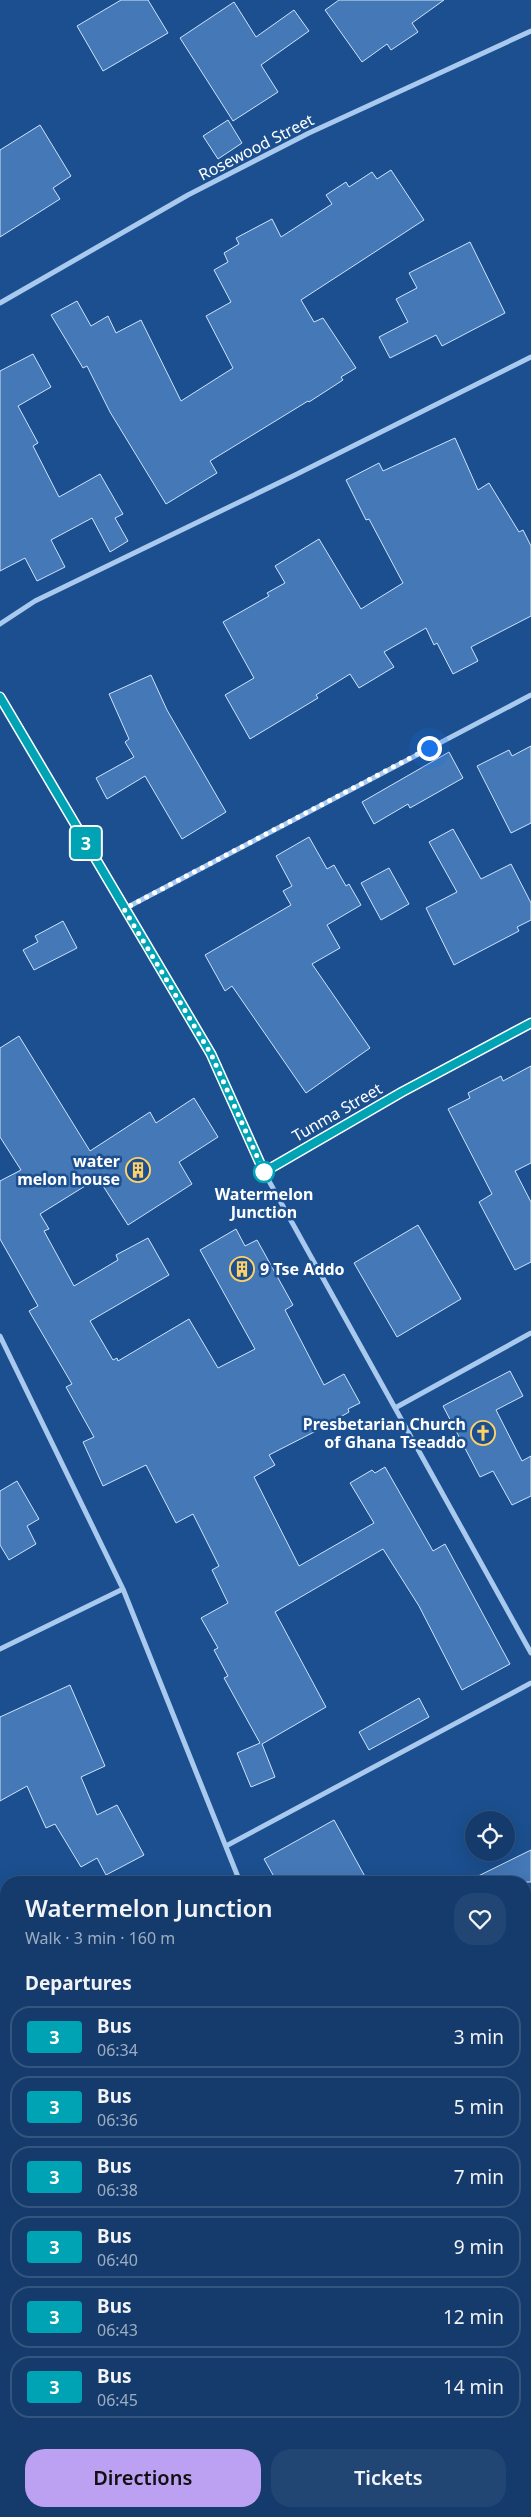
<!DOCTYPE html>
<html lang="en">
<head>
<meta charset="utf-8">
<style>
	:root { --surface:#143b6b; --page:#214673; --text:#f1f3f6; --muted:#9dadc1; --line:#33557e; --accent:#bca0f2 }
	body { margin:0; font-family:"Noto Sans",sans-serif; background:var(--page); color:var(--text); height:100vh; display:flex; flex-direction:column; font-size:19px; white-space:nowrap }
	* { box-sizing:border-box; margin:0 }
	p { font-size:16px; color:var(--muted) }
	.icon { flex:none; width:28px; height:28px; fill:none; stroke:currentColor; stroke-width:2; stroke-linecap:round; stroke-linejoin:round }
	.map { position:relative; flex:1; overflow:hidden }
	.sheet { position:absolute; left:0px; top:1876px; width:531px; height:641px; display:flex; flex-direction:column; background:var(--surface); border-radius:20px 20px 0 0; box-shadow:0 5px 20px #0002,0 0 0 1px var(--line) }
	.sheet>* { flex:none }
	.badge { padding:0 10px; border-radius:4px; font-size:18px; line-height:32px }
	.buttons { position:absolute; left:465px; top:1811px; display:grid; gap:10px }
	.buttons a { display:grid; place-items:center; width:50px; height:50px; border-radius:50%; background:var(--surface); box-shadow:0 5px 20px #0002,0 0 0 1px var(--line); font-size:25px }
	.you { position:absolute; width:25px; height:25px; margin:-12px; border:4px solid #fff; border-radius:50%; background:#1a73e8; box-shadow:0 0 0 8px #1a73e833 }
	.map>.badge { position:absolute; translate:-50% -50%; box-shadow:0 0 0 2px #fff }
	h2 { padding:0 25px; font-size:19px; line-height:45px }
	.round { display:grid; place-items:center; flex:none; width:52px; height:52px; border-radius:20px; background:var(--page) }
	.head { display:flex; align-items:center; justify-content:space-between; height:85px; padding:0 25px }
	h1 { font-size:24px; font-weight:600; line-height:38px }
	.cta { display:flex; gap:10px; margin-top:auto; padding:10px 25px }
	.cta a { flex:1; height:58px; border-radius:20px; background:var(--accent); color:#111; font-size:20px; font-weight:600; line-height:58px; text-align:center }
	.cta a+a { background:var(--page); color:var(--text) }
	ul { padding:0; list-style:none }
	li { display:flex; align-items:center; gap:15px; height:62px; margin:0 10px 8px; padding:0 15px; border:2px solid var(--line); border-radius:20px }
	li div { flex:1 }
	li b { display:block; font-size:19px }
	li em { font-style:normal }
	li .badge { min-width:55px; font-weight:700; text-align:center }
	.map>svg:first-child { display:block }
	.building { fill:#4478b7; stroke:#cfe3fa }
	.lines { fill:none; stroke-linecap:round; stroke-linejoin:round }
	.street { stroke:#a9c9ee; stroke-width:5 }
	.secondary { stroke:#d6e6fa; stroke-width:10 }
	.line-casing { stroke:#fff; stroke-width:11 }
	.line { stroke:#00a3b4; stroke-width:8 }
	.walk { stroke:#fff; stroke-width:5; stroke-dasharray:0 9 }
	.stop-dot { fill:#fff; stroke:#00a3b4; stroke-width:2.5 }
	.labels { text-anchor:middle; stroke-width:5; stroke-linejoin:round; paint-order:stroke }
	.street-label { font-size:16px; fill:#fff; stroke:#1b4f8f }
	.poi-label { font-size:16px; font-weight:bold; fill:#fff; stroke:#1b4f8f; text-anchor:end }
	.stop-label { font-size:16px; font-weight:bold; fill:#fff; stroke:#1b4f8f }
</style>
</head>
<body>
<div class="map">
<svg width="531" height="2517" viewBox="0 0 531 2517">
	<rect width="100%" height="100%" fill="#1b4f8f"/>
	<path class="building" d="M121,0H148L168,33L103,71L77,26Z
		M339,0H444L412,23L418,32L391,50L387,44L362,62L325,10Z
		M234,2L256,37L294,10L309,31L261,65L278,92L233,121L180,38Z
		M228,120L242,143L218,159L203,136Z
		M40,125L71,176L53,188L60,199L0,237V150Z
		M391,170L424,220L301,300L314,322L323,318L356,368L341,377L343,380L309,402L308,401L210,461L217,473L166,504L110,412L87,366L83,368L51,315L77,301L91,326L108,316L116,333L141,320L181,401L233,368L206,316L231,302L214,270L228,262L224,253L239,244L236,238L272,219L281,237L332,204L326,195L346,182L349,187L372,172L377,179Z
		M470,242L505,313L442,346L436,335L390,358L379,337L408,322L396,299L417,288L409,273Z
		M33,354L51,387L18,406L38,443L33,446L59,497L100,474L123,514L115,518L128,541L110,552L92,518L51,540L65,567L37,581L25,558L0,571V371Z
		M455,438L478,490L489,483L519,532L523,530L531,546V616L471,647L478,661L453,674L437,643L434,645L426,628L384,652L394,667L359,688L350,674L316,695L318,698L250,739L225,695L254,678L223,622L269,596L267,593L285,583L275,566L319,539L361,609L403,583L369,519L366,520L346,480L379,463L383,471Z
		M151,675L167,710L226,812L182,839L145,776L107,799L96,778L134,757L125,742L129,739L109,694Z
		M531,746V823L511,833L477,766L509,750L512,756Z
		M449,752L463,778L410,808L408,804L374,824L362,802Z
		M453,829L481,879L511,864L531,903V920L517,927L519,931L454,965L426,908L457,892L429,842Z
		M309,837L327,869L334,865L346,886L349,884L361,905L327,925L340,948L312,964L370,1048L306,1093L232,986L225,991L205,955L291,905L283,891L292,886L276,856Z
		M389,868L409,904L381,920L361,883Z
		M63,921L77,948L34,970L23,950L38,942L35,936Z
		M19,1036L90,1151L150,1112L156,1123L194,1098L218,1137L179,1162L192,1184L128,1225L98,1178L40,1214L49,1229L44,1231L74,1286L118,1260L116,1255L148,1238L169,1275L90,1321L113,1360L117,1358L118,1361L189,1319L218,1368L255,1349L200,1250L236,1229L245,1246L257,1240L293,1305L285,1310L324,1385L344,1374L360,1403L348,1409L349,1412L318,1430L269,1455L275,1465L254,1477L299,1566L374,1523L350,1483L372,1470L375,1473L385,1467L433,1551L445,1544L510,1664L462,1690L419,1606L383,1549L275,1612L326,1707L262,1744L275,1777L251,1787L237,1753L260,1743L224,1678L228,1676L214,1650L218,1648L201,1618L228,1603L212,1570L219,1566L193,1514L176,1523L146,1465L103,1486L83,1442L94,1437L66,1387L72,1384L29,1311L38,1306L0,1239V1181L21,1170L0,1137V1048Z
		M531,1066V1163L515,1171L531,1202V1262L515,1270L479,1202L492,1194L448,1109L470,1098L468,1093L501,1076L503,1081Z
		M418,1225L461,1299L397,1337L354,1263Z
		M510,1371L523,1396L496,1410L522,1461L531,1456V1496L512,1505L493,1471L480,1477L443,1406Z
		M17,1481L39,1519L27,1526L36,1544L9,1560L0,1545V1491Z
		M70,1685L105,1766L81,1777L97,1815L117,1805L144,1855L106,1875L97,1858L81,1867L55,1824L46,1828L27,1786L0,1801V1717Z
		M419,1698L429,1717L369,1750L359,1732Z
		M334,1820L368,1882H277L264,1859Z
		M531,1850V1882H466Z"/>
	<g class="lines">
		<path class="street" d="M0,303L188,195L309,133L531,31
			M0,624L35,601L293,476L531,357
			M124,909L531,695
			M264,1172L531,1653
			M0,1336L123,1589L240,1882
			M395,1408L531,1333
			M0,1649L123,1589
			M226,1846L531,1683
			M525,1999L531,1996
			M0,2125L6,2139
			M525,2335L531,2332
			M138,2511L140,2517
			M480,2511L483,2517"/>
		<path class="secondary" d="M0,697L211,1054L264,1172L402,1092L531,1023"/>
	</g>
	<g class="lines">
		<defs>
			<path id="line" d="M0,697L211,1054L264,1172L402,1092L531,1023"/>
		</defs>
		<use href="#line" class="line-casing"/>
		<use href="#line" class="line"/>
		<path class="walk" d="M264,1172L211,1054L124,909L429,748"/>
	</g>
	<defs>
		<symbol id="building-ring" viewBox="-11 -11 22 22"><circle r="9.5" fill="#1b4f8f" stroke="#ffd166" stroke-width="1.5"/><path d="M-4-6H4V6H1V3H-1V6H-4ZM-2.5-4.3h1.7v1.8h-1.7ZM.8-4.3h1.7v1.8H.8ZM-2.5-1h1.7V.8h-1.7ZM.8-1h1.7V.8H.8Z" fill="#ffd166"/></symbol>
		<symbol id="church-ring" viewBox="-11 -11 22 22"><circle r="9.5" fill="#1b4f8f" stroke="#ffd166" stroke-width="1.5"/><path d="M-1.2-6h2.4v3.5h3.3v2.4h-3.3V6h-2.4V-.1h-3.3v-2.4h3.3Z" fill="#ffd166"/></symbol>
	</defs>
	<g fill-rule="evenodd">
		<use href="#building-ring" x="124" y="1156" width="28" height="28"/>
		<use href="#building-ring" x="228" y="1255" width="28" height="28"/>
		<use href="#church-ring" x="469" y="1419" width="28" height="28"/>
	</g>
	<circle class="stop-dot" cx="264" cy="1172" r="10"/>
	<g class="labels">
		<g class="street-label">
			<text transform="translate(256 147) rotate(-27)" y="6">Rosewood Street</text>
			<text transform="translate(337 1112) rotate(-30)" y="6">Tunma Street</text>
		</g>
		<g class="poi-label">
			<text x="120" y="1167">water<tspan x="120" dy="18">melon house</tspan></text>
			<text x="260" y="1275" text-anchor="start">9 Tse Addo</text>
			<text x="466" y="1430">Presbetarian Church<tspan x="466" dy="18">of Ghana Tseaddo</tspan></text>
		</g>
		<g class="stop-label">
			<text x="264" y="1200">Watermelon<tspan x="264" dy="18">Junction</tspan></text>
		</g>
	</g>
</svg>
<div class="buttons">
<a><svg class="icon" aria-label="locate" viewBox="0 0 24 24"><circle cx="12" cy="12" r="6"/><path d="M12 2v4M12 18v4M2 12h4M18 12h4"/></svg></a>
</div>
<div class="you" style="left:429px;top:748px"></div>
<b class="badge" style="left:86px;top:843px;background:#00a3b4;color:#fff">3</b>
<section class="sheet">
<div class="head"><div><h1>Watermelon Junction</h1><p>Walk · 3 min · 160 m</p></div><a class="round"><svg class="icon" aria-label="heart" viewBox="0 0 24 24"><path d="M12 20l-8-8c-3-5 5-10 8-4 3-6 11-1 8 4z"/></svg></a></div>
<h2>Departures</h2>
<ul>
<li><span class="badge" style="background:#00a3b4;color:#fff">3</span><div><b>Bus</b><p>06:34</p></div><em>3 min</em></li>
<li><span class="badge" style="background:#00a3b4;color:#fff">3</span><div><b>Bus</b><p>06:36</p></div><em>5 min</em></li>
<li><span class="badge" style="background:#00a3b4;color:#fff">3</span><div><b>Bus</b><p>06:38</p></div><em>7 min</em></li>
<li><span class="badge" style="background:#00a3b4;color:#fff">3</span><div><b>Bus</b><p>06:40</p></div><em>9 min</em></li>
<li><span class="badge" style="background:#00a3b4;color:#fff">3</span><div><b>Bus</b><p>06:43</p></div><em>12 min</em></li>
<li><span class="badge" style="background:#00a3b4;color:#fff">3</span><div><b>Bus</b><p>06:45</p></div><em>14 min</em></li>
</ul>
<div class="cta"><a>Directions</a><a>Tickets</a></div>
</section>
</div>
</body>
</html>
